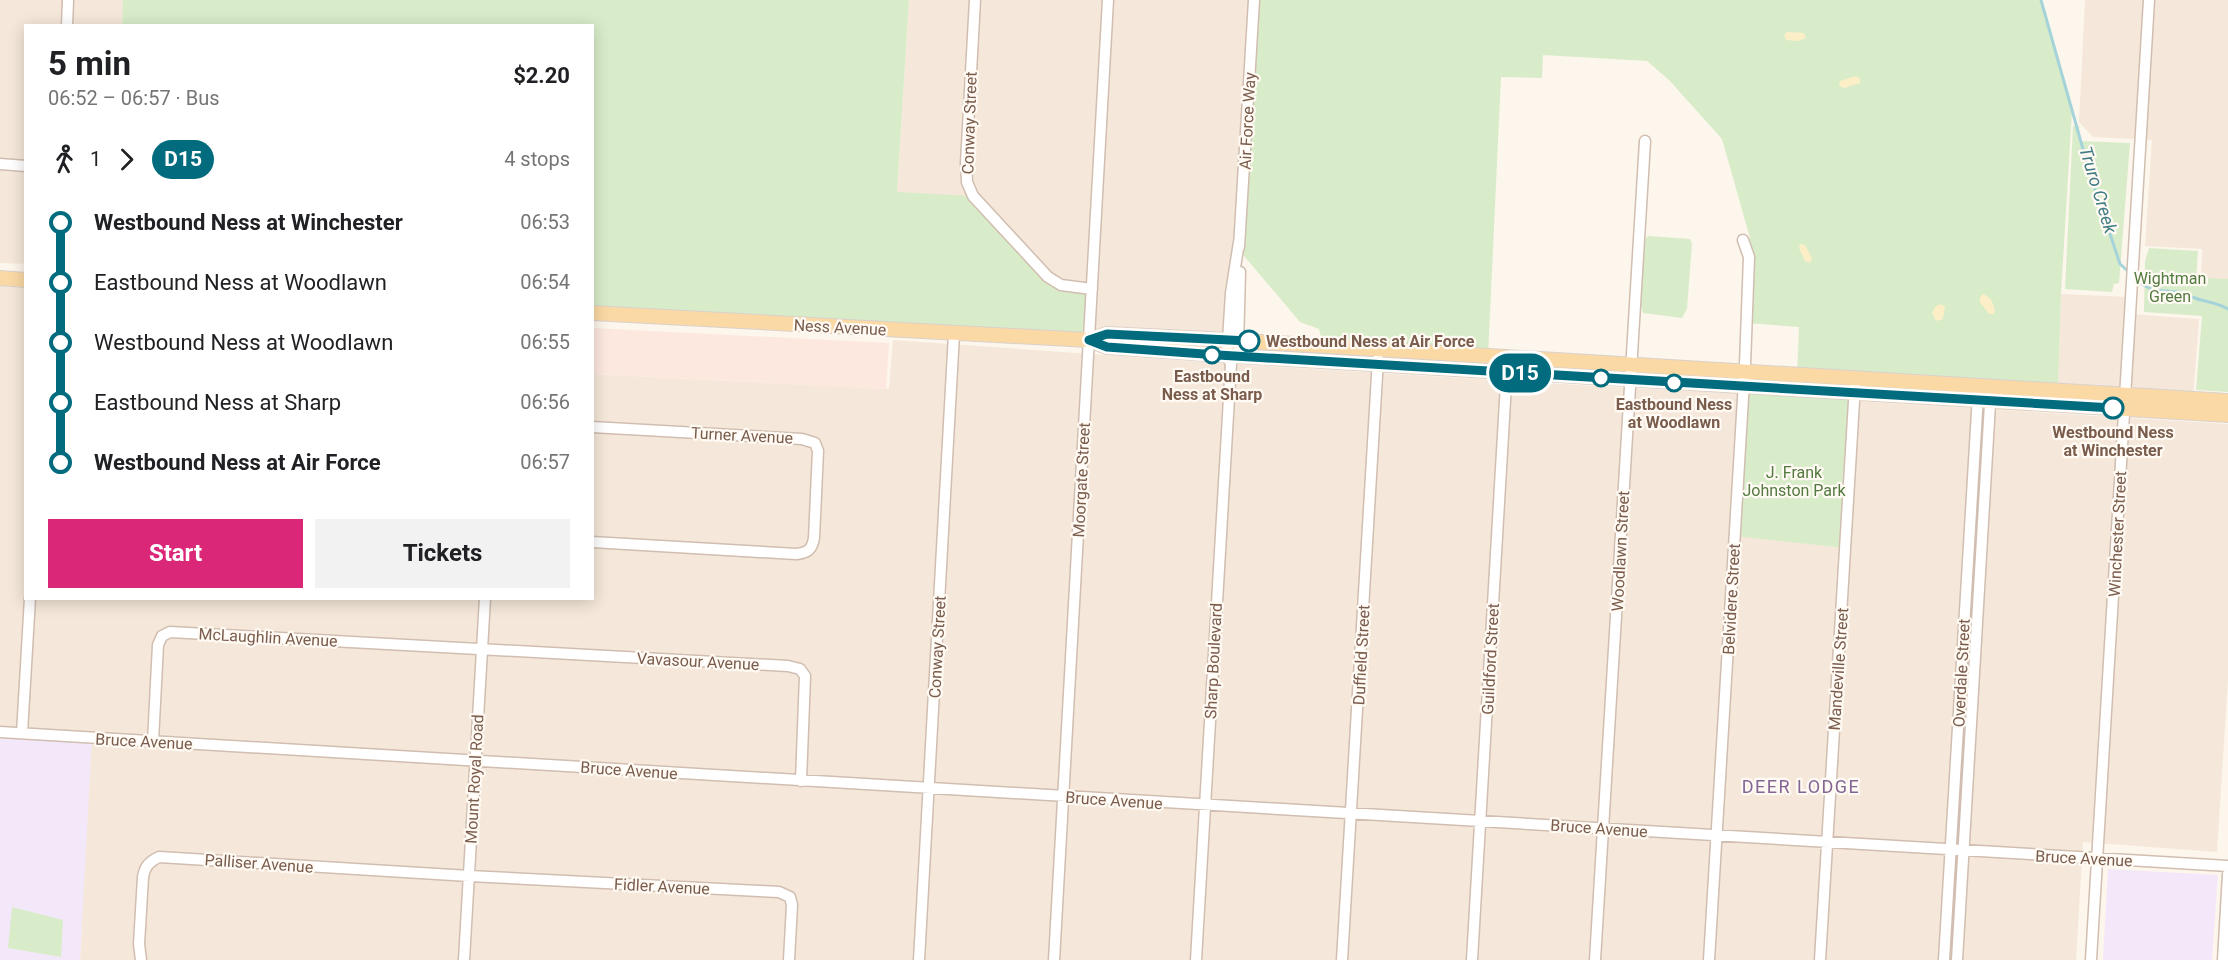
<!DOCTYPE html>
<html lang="en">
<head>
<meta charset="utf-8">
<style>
	:root { --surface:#fff; --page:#f2f2f2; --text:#202124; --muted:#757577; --accent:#db2777 }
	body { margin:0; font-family:Roboto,sans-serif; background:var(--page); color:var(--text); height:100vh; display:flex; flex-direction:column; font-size:22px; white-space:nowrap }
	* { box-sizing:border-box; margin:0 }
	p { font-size:20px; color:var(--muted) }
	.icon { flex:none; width:33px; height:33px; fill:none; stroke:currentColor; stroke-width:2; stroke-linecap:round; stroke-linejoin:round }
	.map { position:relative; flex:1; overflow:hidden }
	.drawer { position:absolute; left:24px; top:24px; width:570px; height:576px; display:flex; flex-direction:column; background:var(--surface); border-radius:0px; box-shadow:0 3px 15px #0003 }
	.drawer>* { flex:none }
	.badge { padding:0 12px; border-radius:20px; font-size:21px; line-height:39px }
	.map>.badge { position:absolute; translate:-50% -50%; box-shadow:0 0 0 3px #fff }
	.legs { display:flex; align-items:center; gap:9px; height:66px; padding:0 24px; font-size:20px }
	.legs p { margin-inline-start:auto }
	.headline { display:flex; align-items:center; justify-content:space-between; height:102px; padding:0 24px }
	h1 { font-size:33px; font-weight:700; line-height:45px }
	.primary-button { display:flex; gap:12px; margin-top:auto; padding:12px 24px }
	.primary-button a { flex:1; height:69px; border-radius:0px; background:var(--accent); color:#fff; font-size:24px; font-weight:700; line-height:69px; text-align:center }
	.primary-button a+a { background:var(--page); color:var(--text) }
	ul { padding:0 24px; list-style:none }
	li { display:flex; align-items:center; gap:21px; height:60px; font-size:22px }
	li i { display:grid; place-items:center; width:9px; height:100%; margin:0 8px; background:currentColor }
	li i::after { content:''; width:15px; height:15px; margin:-8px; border:4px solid; border-radius:50%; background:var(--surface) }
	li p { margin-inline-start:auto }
	li:first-child i { background:linear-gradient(#0000 50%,currentColor 0) }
	li:last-child i { background:linear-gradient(currentColor 50%,#0000 0) }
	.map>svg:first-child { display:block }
	.residential { fill:#f5e8da }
	.commercial { fill:#fde8e0 }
	.education { fill:#f3e8fa }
	.green { fill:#d8ecc9 }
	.sand { fill:#fcefc7 }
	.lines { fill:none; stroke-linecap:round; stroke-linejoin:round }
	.stream { stroke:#a5d3da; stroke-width:3 }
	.minor-casing { stroke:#d1beb0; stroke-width:13 }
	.major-casing { stroke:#dad1cd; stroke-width:16 }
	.minor { stroke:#fff; stroke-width:10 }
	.major { stroke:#fbd9a5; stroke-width:14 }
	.line-1-casing { stroke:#fff; stroke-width:14 }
	.line-1 { stroke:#026c7e; stroke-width:9 }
	.stop-1-dot { fill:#fff; stroke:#026c7e; stroke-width:3 }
	.labels { text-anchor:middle; stroke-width:4.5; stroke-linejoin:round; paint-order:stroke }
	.street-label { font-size:16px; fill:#7a5c4d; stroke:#fffaf3 }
	.park-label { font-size:16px; fill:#537a41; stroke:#fffaf3 }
	.stop-label { font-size:16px; font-weight:bold; fill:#7a5c4d; stroke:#fffaf3 }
	.water-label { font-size:18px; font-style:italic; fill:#437c86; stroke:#fffaf3 }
	.neighbourhood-label { font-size:18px; letter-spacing:1.5px; fill:#846695; stroke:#fffaf3 }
</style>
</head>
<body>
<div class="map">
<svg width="2228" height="960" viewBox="0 0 2228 960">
	<rect width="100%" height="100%" fill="#fdf6ec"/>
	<path class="residential" d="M0,0H124L122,25L26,26L25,264L0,263Z
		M909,0H1254L1228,340H1089L1069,287L897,192Z
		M2085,0H2228V286L2201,276L2202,249L2145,246L2152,140L2093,137L2079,122Z
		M0,279L25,280L26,598H592L593,374L889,389L893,340L1247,365L1629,388L1743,393L1735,535L1845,548L1854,401L2228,424V680L2217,852L2083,842L2076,960H80L82,922L0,732Z
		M2061,294L2131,297V314L2199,319L2193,399L2058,391Z"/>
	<path class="commercial" d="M592,328L889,343L886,389L593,374Z"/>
	<path class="education" d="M0,732L92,737L80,960H0Z
		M2108,869L2218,875L2212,960H2103Z"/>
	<path class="green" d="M123,0H909L897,192L973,196L1048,277L1092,289L1089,340L593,313L592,26H122Z
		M1254,0H2041L2072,111L2061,294L2058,391L1797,375L1799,327L1745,323L1749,257L1743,240L1750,238L1722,139L1669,80L1647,61L1543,55L1542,78L1501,77L1488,356L1323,345L1319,329L1300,322L1239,250Z
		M2073,126H2079L2080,141L2130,143L2119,283L2114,284L2112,292L2065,289Z
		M1648,236L1690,239L1692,244L1687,309L1682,318L1643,313L1639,299L1643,243Z
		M2149,248L2198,251L2196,282L2208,283V278L2228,279V392L2196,390L2202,316L2144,312L2145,261Z
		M1743,387L1855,393L1845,548L1735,536Z
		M12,907L63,920L61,957L8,948Z"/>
	<path class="sand" d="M1787,32L1804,33L1806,38L1798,41L1786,40L1784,35Z
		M1855,76L1860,78V83L1844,88L1839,86L1840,81Z
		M1800,244L1805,245L1812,258L1810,263L1805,261L1799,248Z
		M1983,294C1990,296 1997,307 1994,314H1989L1980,302V297Z
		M1940,304L1945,306L1943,319L1936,321L1932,313L1935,307Z"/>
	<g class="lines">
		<path class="stream" d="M2041,0L2090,174L2120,264L2130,273
			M2134,278C2149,292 2159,290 2178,292C2184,293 2187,295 2192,297C2204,302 2217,302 2228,309"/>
		<defs>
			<path id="minor" d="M975,0L966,163L967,182L973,196L1048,277L1061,285L1092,289
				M67,26L68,0
				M0,164L26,166
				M1239,247L1254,0
				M1238,346L1240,272
				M592,427L802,439L815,443L818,451L814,538C812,550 807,553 796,554L592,542
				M0,732L2228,866
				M22,733L30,598
				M153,741L158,645L162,636L170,632L788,666L800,669L805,676L801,781
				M141,960L139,944L143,877C145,866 149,862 159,857L469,876L779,892L790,897L792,905L789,960
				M464,960L485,598
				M919,960L954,334
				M1054,960L1108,0
				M1196,960L1231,364L1227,356L1231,293L1239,242
				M1342,960L1378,359
				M1472,960L1507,367
				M1595,960L1645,141
				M1709,960L1745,365L1749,257L1743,240
				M1820,960L1855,385
				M1944,960L1978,395
				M1957,960L1991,387
				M2091,960L2149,0
				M2223,960L2228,874"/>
			<path id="major" d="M0,278L26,280
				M592,313L1089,340L1107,347L1237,356L2228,415
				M1089,340L1107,334L1228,340L2228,401"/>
		</defs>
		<use href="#minor" class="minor-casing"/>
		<use href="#major" class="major-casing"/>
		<use href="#minor" class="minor"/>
		<use href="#major" class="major"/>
	</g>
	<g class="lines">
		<defs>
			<path id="line-1" d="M1249,341L1107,334L1089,340L1107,347L1218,355L2113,408"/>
		</defs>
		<use href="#line-1" class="line-1-casing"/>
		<use href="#line-1" class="line-1"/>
	</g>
	<g class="stop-1-dot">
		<circle cx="1249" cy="341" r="10"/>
		<circle cx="1212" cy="355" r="8"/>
		<circle cx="1601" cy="378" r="8"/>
		<circle cx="1674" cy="383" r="8"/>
		<circle cx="2113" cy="408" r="10"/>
	</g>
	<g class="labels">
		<g class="street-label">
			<text transform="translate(1247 121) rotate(-87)" y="6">Air Force Way</text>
			<text transform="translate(969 123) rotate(-88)" y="6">Conway Street</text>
			<text transform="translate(840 327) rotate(3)" y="6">Ness Avenue</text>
			<text transform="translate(742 435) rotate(3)" y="6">Turner Avenue</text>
			<text transform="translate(1081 480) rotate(-87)" y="6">Moorgate Street</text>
			<text transform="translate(2117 534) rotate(-87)" y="6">Winchester Street</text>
			<text transform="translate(1620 551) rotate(-87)" y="6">Woodlawn Street</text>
			<text transform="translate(1731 599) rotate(-87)" y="6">Belvidere Street</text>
			<text transform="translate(268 637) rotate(3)" y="6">McLaughlin Avenue</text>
			<text transform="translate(937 647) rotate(-87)" y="6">Conway Street</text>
			<text transform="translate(1361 655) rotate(-87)" y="6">Duffield Street</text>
			<text transform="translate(1490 659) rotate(-87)" y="6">Guildford Street</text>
			<text transform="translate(698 661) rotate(3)" y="6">Vavasour Avenue</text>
			<text transform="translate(1213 661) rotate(-87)" y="6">Sharp Boulevard</text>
			<text transform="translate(1838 669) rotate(-86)" y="6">Mandeville Street</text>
			<text transform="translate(1961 673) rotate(-87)" y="6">Overdale Street</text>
			<text transform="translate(144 741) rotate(3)" y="6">Bruce Avenue</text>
			<text transform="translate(629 770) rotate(4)" y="6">Bruce Avenue</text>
			<text transform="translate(474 779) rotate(-87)" y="6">Mount Royal Road</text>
			<text transform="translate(1114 800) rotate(4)" y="6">Bruce Avenue</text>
			<text transform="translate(1599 828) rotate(4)" y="6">Bruce Avenue</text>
			<text transform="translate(2084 858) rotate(3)" y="6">Bruce Avenue</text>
			<text transform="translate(259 863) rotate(4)" y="6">Palliser Avenue</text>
			<text transform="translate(662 886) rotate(3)" y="6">Fidler Avenue</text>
		</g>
		<g class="park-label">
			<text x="2170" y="284">Wightman<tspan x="2170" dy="18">Green</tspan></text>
			<text x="1794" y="478">J. Frank<tspan x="1794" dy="18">Johnston Park</tspan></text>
		</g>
		<g class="stop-label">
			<text x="1266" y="347" text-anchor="start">Westbound Ness at Air Force</text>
			<text x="1212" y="382">Eastbound<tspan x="1212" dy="18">Ness at Sharp</tspan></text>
			<text x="1674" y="410">Eastbound Ness<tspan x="1674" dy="18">at Woodlawn</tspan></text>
			<text x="2113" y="438">Westbound Ness<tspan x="2113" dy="18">at Winchester</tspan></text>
		</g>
		<g class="water-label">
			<text transform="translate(2098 190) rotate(73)" y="6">Truro Creek</text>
		</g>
		<g class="neighbourhood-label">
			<text x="1801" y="793">DEER LODGE</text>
		</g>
	</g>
</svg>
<b class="badge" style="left:1520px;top:373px;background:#026c7e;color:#fff">D15</b>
<section class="drawer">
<div class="headline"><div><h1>5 min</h1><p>06:52 – 06:57 · Bus</p></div><b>$2.20</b></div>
<div class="legs"><svg class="icon" aria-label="walk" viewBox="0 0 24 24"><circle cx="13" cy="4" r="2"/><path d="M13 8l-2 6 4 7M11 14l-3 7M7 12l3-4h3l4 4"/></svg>1<svg class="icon" aria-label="forward" viewBox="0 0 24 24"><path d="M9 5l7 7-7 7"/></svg><b class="badge" style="background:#026c7e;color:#fff">D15</b><p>4 stops</p></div>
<ul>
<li><i style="color:#026c7e"></i><b>Westbound Ness at Winchester</b><p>06:53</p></li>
<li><i style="color:#026c7e"></i><span>Eastbound Ness at Woodlawn</span><p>06:54</p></li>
<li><i style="color:#026c7e"></i><span>Westbound Ness at Woodlawn</span><p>06:55</p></li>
<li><i style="color:#026c7e"></i><span>Eastbound Ness at Sharp</span><p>06:56</p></li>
<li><i style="color:#026c7e"></i><b>Westbound Ness at Air Force</b><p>06:57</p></li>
</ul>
<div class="primary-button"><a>Start</a><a>Tickets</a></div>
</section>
</div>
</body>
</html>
